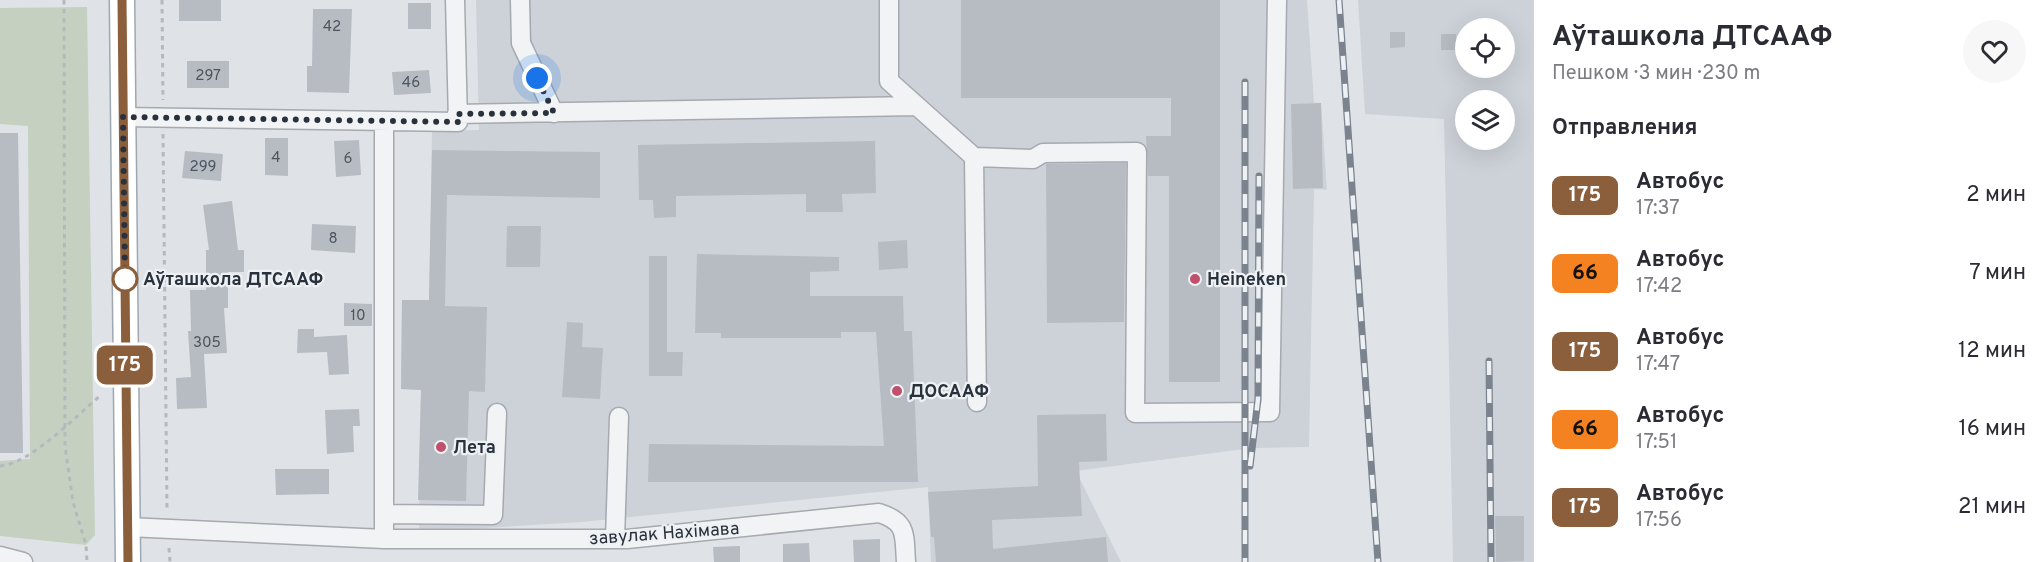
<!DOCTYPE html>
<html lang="ru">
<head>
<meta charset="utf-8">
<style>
	:root { --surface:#fff; --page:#f7f7f7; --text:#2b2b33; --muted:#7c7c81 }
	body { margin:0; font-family:Overpass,sans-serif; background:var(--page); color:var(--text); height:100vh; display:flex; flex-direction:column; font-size:22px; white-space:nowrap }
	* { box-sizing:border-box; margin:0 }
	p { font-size:20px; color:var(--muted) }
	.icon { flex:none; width:33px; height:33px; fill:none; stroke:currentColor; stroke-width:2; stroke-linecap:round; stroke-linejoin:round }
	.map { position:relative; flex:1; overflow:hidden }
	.sheet { display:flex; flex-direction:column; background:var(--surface); width:510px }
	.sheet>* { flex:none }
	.badge { padding:0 12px; border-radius:9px; font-size:21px; line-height:39px }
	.fabs { position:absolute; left:1455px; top:18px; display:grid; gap:12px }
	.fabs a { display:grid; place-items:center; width:60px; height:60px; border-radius:50%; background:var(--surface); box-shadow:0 6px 24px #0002; font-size:30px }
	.you { position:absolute; width:30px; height:30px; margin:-15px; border:4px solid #fff; border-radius:50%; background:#1a73e8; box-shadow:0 0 0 9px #1a73e833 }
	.map>.badge { position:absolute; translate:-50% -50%; box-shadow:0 0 0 3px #fff }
	h2 { padding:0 18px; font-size:22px; line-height:54px }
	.round { display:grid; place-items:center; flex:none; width:63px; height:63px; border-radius:32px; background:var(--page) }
	.overview { display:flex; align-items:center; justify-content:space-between; height:102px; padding:0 18px }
	h1 { font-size:28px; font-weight:700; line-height:45px }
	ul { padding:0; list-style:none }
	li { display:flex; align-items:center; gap:18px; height:78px; padding:0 18px }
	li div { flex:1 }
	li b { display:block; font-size:22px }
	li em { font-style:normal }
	li .badge { min-width:66px; font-weight:700; text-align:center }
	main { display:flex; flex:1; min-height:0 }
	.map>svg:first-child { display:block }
	.built { fill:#cdd2d8; fill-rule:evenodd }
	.green { fill:#c6d0c1 }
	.building { fill:#b7bcc3 }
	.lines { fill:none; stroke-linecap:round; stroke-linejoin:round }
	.minor-casing { stroke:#a5aab0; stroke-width:21 }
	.major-casing { stroke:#9fa8b1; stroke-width:27 }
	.path { stroke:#b5b9be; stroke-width:3; stroke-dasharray:4.5 4.5; stroke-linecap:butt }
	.minor { stroke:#f1f3f5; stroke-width:18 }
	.major { stroke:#fff; stroke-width:24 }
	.rail-casing { stroke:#7a838e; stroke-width:7 }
	.rail { stroke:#eef1f4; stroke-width:4.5; stroke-dasharray:14; stroke-linecap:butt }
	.line-casing { stroke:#fff; stroke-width:14 }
	.line { stroke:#8b5e3c; stroke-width:9 }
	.walk { stroke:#29323c; stroke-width:6; stroke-dasharray:0 10.8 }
	.stop-dot { fill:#fff; stroke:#8b5e3c; stroke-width:3 }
	.poi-dot { fill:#c0506b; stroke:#eef1f4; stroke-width:2 }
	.labels { text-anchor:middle; stroke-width:4.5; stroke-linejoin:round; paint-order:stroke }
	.number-label { font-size:15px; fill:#4c545e }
	.stop-label { font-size:18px; font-weight:bold; fill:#29323c; stroke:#eef1f4; text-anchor:start }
	.poi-label { font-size:18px; font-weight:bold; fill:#29323c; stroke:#eef1f4; text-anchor:start }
	.street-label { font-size:18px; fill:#29323c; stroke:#eef1f4 }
</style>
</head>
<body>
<main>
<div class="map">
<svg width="1534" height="562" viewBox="0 0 1534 562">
	<rect width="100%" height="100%" fill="#dfe3e7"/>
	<path class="built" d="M476,0H1307L1314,103H1321L1327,190L1314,189L1309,447L1252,448L1076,471L1121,562H931L928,487L582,522L419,532L421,390L401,389L402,300H429L432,131L479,130Z
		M1358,0H1534V562H1453L1444,119L1365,114ZM1466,28H1504V68H1466ZM1466,100H1504V140H1466Z"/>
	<path class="green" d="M87,7L95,535L86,545L0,536V461L30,459L28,126L0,124V8Z"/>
	<path class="building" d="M179,0H221V21H179Z
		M961,0H1220V382H1169V176H1148L1146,136H1171V98H961Z
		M408,3H431V29H408Z
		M313,9H352L349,93L307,92V66H312Z
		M1390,32H1405V47L1390,48Z
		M1441,34H1456V50H1441Z
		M187,61H229V88H187Z
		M429,70L431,93L394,95L392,72Z
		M1321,103L1323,188L1293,189L1291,104Z
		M0,133H18L23,453H0Z
		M265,138H288V176L265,175Z
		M359,140L361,175L336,177L334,141Z
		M875,141L876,193L842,194L843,212H806V194L676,196V217L654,218L653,200H639L638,145Z
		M432,150L600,152V198L447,195L445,306L487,307L485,392L469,391L466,501L418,500L421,390L401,389L402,300H429Z
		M185,151L223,154L221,181L182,178Z
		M1126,163L1124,322L1047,323L1046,164Z
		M232,201L238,250H244V272H228V308H224L227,353L204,354L207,408L177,409L176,378L191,377L188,331H191L190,290H206V250H209L203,205Z
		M312,224L356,226L355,253L311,250Z
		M507,226H541L540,267H506Z
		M907,240L908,268L879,270L878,242Z
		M697,254L839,257V271L810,272V296H903L904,331H912L918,482H648L649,444L884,446L876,332H841V338H721V333H695Z
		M649,256H667V352H683L682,376H649Z
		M344,303L372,304V326H344Z
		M567,322L583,323L582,347L603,348L600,399L562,397Z
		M298,329H314V337L347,335L349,374L329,375L327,352L297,353Z
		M359,409L360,426H353L354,452L327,454L325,410Z
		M1106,414L1107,461L1079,462L1082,516L992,520L993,549L1106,537L1108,562H936L934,537H931L928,492L1038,486L1037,415Z
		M275,469H329V494L276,495Z
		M1495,516H1524V561L1496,562Z
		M880,539V562H854L853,540Z
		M809,543L810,562H783V544Z
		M740,546V562H714L713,547Z"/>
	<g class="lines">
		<defs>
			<path id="minor" d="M520,0L521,43L554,113
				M889,0V81L974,157L977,402
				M457,114L915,106
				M123,117L458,122L455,0
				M384,123V539
				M974,157L1033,159L1043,153L1137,152L1135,413L1270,412L1277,0
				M384,514L493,515L497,413
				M128,527L384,539H627L879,513C908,522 904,535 906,562
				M615,539L619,417
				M0,556L23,562"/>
			<path id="major" d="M122,0L128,562"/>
		</defs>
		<use href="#minor" class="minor-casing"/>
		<use href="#major" class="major-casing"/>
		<path class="path" d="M64,0L65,446L73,502L86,545L87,562
			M162,0L163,100
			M163,134L167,511
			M0,466C29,465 77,415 100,396
			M169,548L170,562"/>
		<use href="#minor" class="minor"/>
		<use href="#major" class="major"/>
		<defs>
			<path id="rail" d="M1339,0L1378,562
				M1245,82V562
				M1489,361L1491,562
				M1250,466L1258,399L1259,176"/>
		</defs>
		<use href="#rail" class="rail-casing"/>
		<use href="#rail" class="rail"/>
	</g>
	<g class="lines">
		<defs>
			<path id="line" d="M122,0L128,562"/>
		</defs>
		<use href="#line" class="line-casing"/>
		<use href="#line" class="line"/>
		<path class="walk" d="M125,279L123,117L458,122L457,114L554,113L537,78"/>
	</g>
	<circle class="stop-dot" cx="125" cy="279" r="12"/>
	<g class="poi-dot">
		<circle cx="1195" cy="279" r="6"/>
		<circle cx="897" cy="391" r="6"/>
		<circle cx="441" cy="447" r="6"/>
	</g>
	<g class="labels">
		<g class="number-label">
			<text x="332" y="31">42</text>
			<text x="208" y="80">297</text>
			<text x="411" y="87">46</text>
			<text x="276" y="162">4</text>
			<text x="348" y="163">6</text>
			<text x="203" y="171">299</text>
			<text x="333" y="243">8</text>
			<text x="358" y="320">10</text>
			<text x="207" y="347">305</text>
		</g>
		<g class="stop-label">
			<text x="143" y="285">Аўташкола ДТСААФ</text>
		</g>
		<g class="poi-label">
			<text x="1207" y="285">Heineken</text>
			<text x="909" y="397">ДОСААФ</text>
			<text x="453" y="453">Лета</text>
		</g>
		<g class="street-label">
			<text transform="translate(664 533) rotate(-4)" y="6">завулак Нахімава</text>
		</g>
	</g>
</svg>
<div class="fabs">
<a><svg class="icon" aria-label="locate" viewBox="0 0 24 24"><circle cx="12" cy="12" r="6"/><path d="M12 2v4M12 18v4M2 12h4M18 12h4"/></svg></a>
<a><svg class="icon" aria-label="layers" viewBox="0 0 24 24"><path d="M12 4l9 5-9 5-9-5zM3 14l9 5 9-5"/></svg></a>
</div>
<div class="you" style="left:537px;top:78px"></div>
<b class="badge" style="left:125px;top:365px;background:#8b5e3c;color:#fff">175</b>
</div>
<section class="sheet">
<div class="overview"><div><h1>Аўташкола ДТСААФ</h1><p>Пешком · 3 мин · 230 m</p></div><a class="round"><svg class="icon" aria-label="heart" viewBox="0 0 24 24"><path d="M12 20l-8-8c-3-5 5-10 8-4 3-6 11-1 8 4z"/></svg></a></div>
<h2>Отправления</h2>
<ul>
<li><span class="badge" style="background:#8b5e3c;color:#fff">175</span><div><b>Автобус</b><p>17:37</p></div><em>2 мин</em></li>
<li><span class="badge" style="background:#f58220;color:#111">66</span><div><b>Автобус</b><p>17:42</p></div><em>7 мин</em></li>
<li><span class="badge" style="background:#8b5e3c;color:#fff">175</span><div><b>Автобус</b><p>17:47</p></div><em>12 мин</em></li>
<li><span class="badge" style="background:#f58220;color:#111">66</span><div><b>Автобус</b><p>17:51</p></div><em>16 мин</em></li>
<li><span class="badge" style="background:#8b5e3c;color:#fff">175</span><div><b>Автобус</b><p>17:56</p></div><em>21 мин</em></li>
</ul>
</section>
</main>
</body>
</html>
